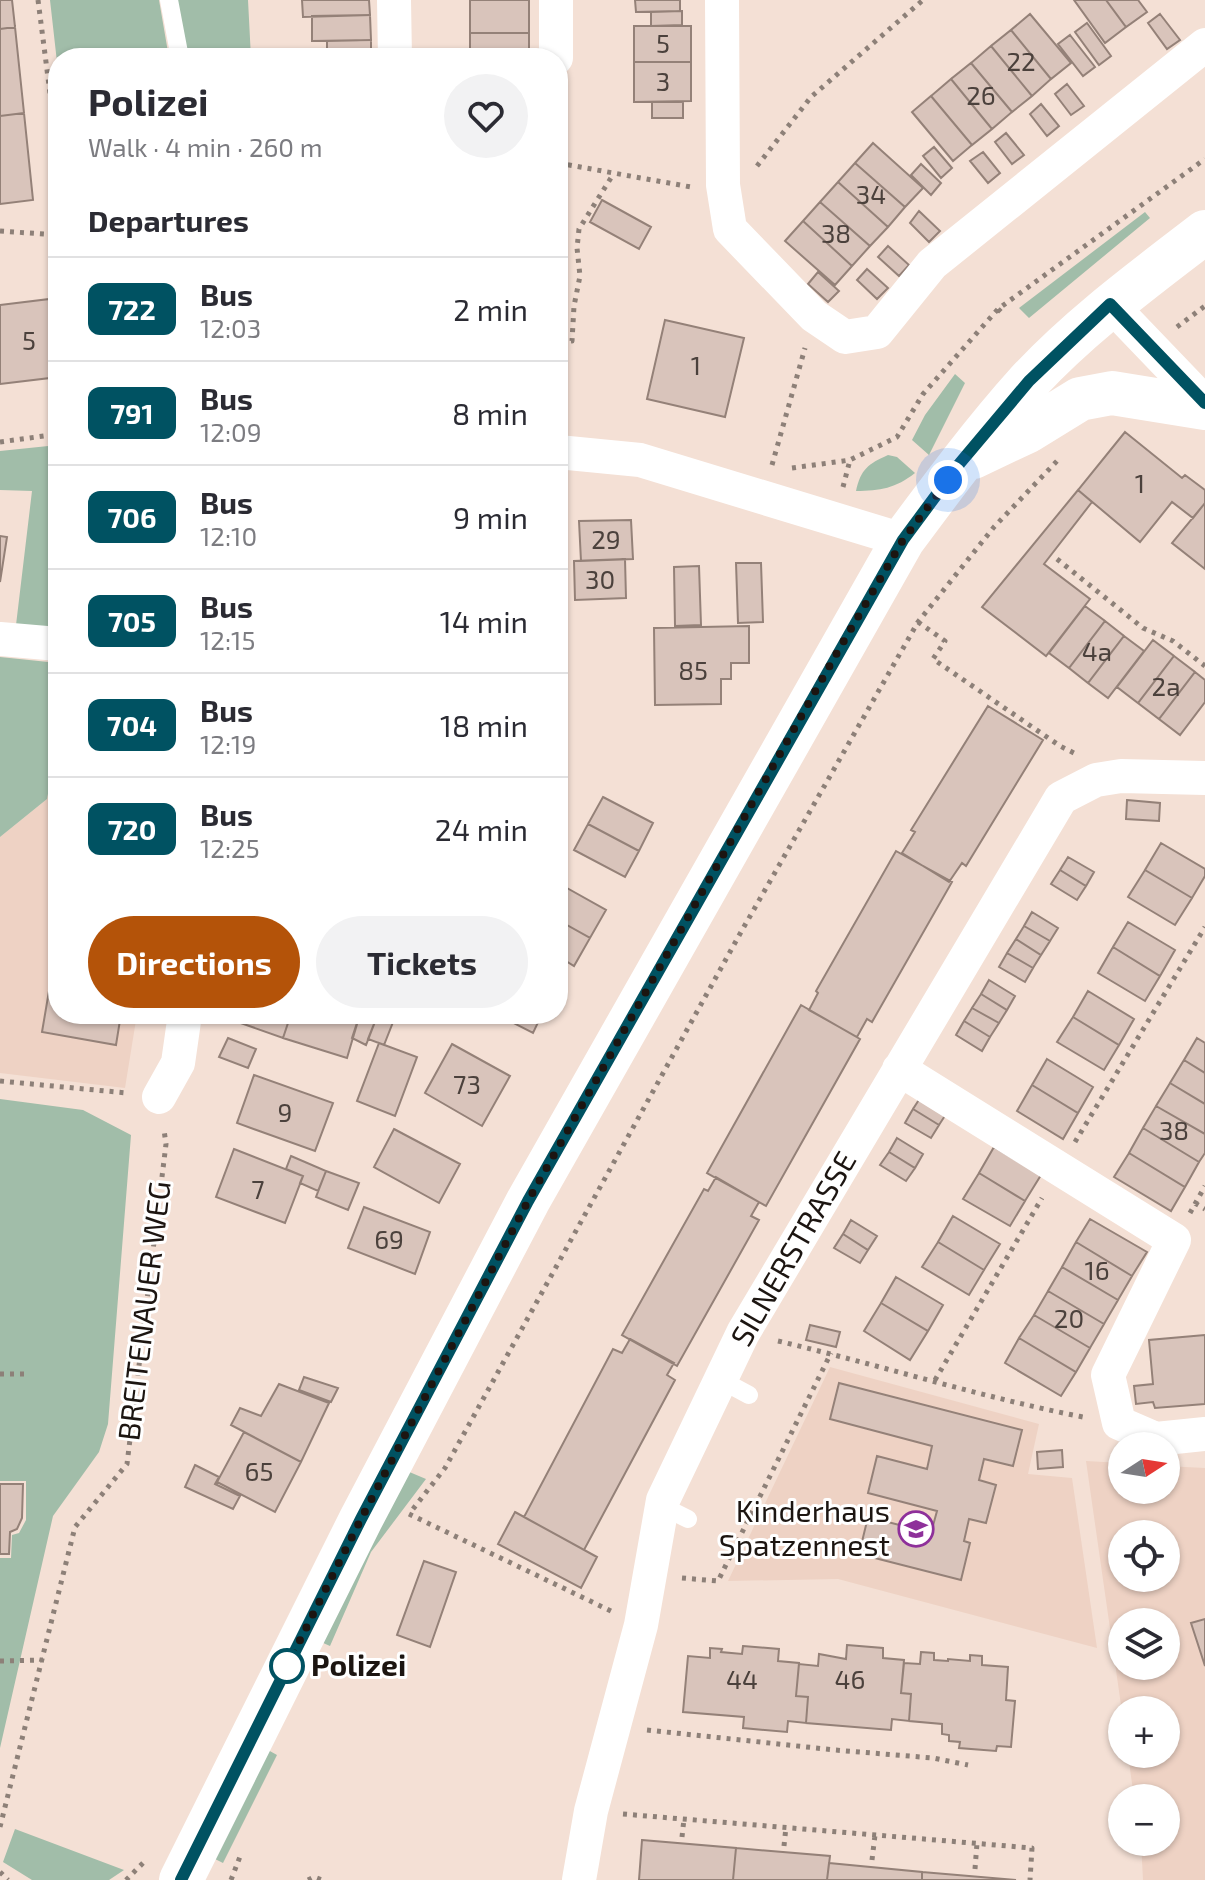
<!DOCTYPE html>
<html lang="en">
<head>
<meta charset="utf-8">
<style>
	:root { --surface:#fff; --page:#f2f2f3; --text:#2b2b33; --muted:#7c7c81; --line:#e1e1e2; --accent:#b45309 }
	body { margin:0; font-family:"Exo 2",sans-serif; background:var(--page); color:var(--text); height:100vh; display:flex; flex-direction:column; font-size:30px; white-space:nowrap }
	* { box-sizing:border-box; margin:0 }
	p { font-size:26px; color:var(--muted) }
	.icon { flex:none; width:44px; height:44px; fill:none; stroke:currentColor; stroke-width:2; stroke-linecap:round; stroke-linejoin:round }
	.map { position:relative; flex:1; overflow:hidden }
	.side { position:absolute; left:48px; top:48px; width:520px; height:976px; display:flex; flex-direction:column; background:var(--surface); border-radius:32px; box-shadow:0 2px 6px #0004 }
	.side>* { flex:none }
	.badge { padding:0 16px; border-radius:12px; font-size:28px; line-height:52px }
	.needle { width:52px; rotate:78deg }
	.tools { position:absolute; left:1108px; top:1432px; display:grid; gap:16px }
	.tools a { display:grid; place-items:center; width:72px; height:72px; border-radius:50%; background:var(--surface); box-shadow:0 2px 6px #0004; font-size:40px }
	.you { position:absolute; width:40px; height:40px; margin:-20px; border:6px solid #fff; border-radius:50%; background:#1a73e8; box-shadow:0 0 0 12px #1a73e833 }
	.map>.badge { position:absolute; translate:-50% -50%; box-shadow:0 0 0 4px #fff }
	h2 { padding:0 40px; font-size:30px; line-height:72px }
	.round { display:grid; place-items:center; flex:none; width:84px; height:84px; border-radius:42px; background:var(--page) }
	.head { display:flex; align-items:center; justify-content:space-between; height:136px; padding:0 40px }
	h1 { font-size:38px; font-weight:700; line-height:60px }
	.cta { display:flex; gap:16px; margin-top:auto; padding:16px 40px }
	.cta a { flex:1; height:92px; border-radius:48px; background:var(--accent); color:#fff; font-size:32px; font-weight:700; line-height:92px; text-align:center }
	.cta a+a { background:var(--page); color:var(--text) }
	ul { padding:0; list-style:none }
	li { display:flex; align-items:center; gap:24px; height:104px; padding:0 40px; border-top:2px solid var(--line) }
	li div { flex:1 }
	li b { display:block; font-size:30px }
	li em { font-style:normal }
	li .badge { min-width:88px; font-weight:700; text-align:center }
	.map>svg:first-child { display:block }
	.built { fill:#eed2c4; fill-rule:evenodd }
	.green { fill:#a1bda9 }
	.building { fill:#d9c4bb; stroke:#948178; stroke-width:2 }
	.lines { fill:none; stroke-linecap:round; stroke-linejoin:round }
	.path { stroke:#8d8078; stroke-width:5; stroke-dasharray:4 6; stroke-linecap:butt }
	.service { stroke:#fff; stroke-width:18 }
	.minor { stroke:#fff; stroke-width:34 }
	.secondary { stroke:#fff; stroke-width:44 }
	.line-casing { stroke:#fff; stroke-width:18 }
	.line { stroke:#005262; stroke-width:12 }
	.walk { stroke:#1c1511; stroke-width:8; stroke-dasharray:0 14.4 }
	.stop-dot { fill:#fff; stroke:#005262; stroke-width:4 }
	.labels { text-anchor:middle; stroke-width:6; stroke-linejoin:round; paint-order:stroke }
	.number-label { font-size:26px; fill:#4b413c }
	.street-label { font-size:30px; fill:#1c1511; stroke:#fff }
	.poi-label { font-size:30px; fill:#1c1511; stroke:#fff; text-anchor:end }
	.stop-label { font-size:30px; font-weight:bold; fill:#1c1511; stroke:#fff; text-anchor:start }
</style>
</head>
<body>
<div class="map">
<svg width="1205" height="1880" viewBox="0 0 1205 1880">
	<rect width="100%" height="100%" fill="#f4e0d5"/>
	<path class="built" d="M58,742V1014H137L125,1088L0,1073V837L47,799Z
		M830,1367L1039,1424L1028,1474L1072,1478L1097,1648L838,1579L728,1581Z
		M1086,1461L1122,1463V1490H1166V1466L1205,1468V1880H1143L1141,1842H1166V1798H1134L1128,1754H1166V1710L1122,1712ZM1122,1534H1166V1578H1122ZM1122,1622H1166V1666H1122Z"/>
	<path class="green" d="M50,0H159L169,58H58V71Z
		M169,0H248L251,58H180Z
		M1145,212L1150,218L1029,318L1019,308Z
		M955,374L965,383L929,455L912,440L925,415Z
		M58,445V628L16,625L32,491L0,490V451Z
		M888,455L897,457L915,473C896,488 880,491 856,491C861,469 868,464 888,455Z
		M0,657L58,663V742L47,799L0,837Z
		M0,1099L83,1110L131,1135L108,1424L99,1452L53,1516L0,1748V1558H11L12,1535L19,1533L26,1520V1481H0Z
		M407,1471L426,1479L371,1552L330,1646L321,1642Z
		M268,1750L277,1755L223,1863L215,1859Z
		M15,1829L124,1870L109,1880H32L3,1862Z"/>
	<path class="building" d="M0,0H12L15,27L0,29Z
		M302,0H369L370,15L303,17Z
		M470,0H529V33H470Z
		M635,0H680V11L636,12Z
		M1074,0H1106L1126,27L1105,43Z
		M1106,0H1138L1147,12L1126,27Z
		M682,11V25L651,26V12Z
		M1030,14L1071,63L1051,79L1011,30Z
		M1160,14L1180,40L1167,49L1148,23Z
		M370,15L371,40L312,41V16Z
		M1087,23L1111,56L1099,65L1075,32Z
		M634,26H691V62H634Z
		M15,27L24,113L0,116V29Z
		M1011,30L1051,79L1032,96L991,46Z
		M470,33H529V58H470Z
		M1070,35L1095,67L1083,76L1058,44Z
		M371,40V58H327V41Z
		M991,46L1032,96L1012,112L971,63Z
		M634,62H691V101L634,102Z
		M971,63L1012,112L992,129L951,79Z
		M951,79L992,129L972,145L931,96Z
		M1067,84L1084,106L1071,115L1055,94Z
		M931,96L972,145L953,161L912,112Z
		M652,102H683V118H652Z
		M1041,104L1059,126L1047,136L1030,114Z
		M24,113L33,200L0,204V116Z
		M1006,133L1024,155L1012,164L995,142Z
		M873,143L923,188L905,207L855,163Z
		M934,147L952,168L941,178L923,156Z
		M983,152L1000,173L988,183L970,161Z
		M855,163L905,207L888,227L838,182Z
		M921,164L941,183L931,195L911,175Z
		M838,182L888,227L870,246L820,202Z
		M602,200L651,227L639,249L590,222Z
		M820,202L870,246L852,266L803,221Z
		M919,211L940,231L929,242L910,223Z
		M803,221L852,266L835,285L785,241Z
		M888,246L909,265L899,276L878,257Z
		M867,269L888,288L877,299L857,280Z
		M818,272L839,291L828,302L808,284Z
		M58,298V377L0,384V305Z
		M665,320L744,338L725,417L647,399Z
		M1125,432L1182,478L1185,475L1205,490V503L1193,518L1172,502L1140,542L1078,490Z
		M1078,490L1092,502L1044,564L1090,599L1046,656L982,607Z
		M1205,503V569L1172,543Z
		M631,520L633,559L581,561L579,521Z
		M0,536L7,537L0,582Z
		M625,559L626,598L575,600L574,561Z
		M736,563H761L763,622L738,623Z
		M699,566L701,625L675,626L674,567Z
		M1085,606L1105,621L1069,668L1049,653Z
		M1105,621L1124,636L1088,683L1069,668Z
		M749,626V663H731V679H721V704L655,705L654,628Z
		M1124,636L1144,651L1108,698L1088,683Z
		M1153,640L1174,656L1138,703L1117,687Z
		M1174,656L1195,672L1159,719L1138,703Z
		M1195,672L1205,680V702L1180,735L1159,719Z
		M988,706L1043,740L966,866L962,863L949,882L902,853L915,832L911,830Z
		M603,797L653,823L639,851L588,824Z
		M1127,800L1160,803L1159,821L1126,819Z
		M588,824L639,851L625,877L574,850Z
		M1161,843L1205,869V876L1192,898L1145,870Z
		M896,851L952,882L872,1022L867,1019L857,1037L809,1010L818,993L816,991Z
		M1068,857L1094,872L1086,886L1060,870Z
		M1060,870L1086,886L1077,900L1051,884Z
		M1145,870L1192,898L1175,925L1128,897Z
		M558,883L606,910L590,938L558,920Z
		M1032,912L1058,928L1050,941L1024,926Z
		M558,920L590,938L574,966L558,956Z
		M1128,922L1175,950L1160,976L1113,947Z
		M1024,926L1050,941L1041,955L1016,939Z
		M58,938V1014H121L116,1045L42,1032Z
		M1016,939L1041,955L1033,968L1007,953Z
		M1113,947L1160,976L1145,1001L1098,973Z
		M1007,953L1033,968L1025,982L999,967Z
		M989,980L1015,996L1007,1010L981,994Z
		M1088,991L1134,1019L1119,1045L1073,1017Z
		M981,994L1007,1010L999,1023L972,1008Z
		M801,1005L860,1039L766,1206L707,1173Z
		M972,1008L999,1023L990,1037L964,1021Z
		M240,1014H291L283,1038L238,1022Z
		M291,1014H360L347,1058L283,1038Z
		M360,1014H378L366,1045L352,1038Z
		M378,1014L395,1017L384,1045L368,1039Z
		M496,1014H542L533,1033Z
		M1073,1017L1119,1045L1104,1070L1057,1042Z
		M964,1021L990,1037L982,1051L956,1035Z
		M228,1038L256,1049L248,1068L219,1057Z
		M1197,1038L1205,1043V1073L1184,1060Z
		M379,1043L417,1057L395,1116L357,1101Z
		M452,1044L510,1076L482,1126L425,1093Z
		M1047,1059L1093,1087L1078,1113L1032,1085Z
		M1184,1060L1205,1073V1104L1170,1083Z
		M254,1075L333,1103L315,1151L237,1123Z
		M1170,1083L1205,1104V1134L1156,1106Z
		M1032,1085L1078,1113L1063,1139L1017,1111Z
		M922,1095L948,1111L939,1125L913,1109Z
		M1156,1106L1205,1134V1153L1199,1162L1143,1128Z
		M913,1109L939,1125L931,1138L905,1123Z
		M1143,1128L1199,1162L1185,1187L1129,1153Z
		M394,1129L460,1164L439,1203L374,1167Z
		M897,1138L923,1154L915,1168L889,1152Z
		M994,1147L1041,1175L1025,1201L979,1173Z
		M234,1149L303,1176L285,1223L216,1197Z
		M889,1152L915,1168L906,1181L880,1165Z
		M1129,1153L1185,1187L1171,1211L1114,1177Z
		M291,1156L326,1171L318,1191L300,1183L303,1176L286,1169Z
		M326,1171L359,1183L348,1210L316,1197Z
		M979,1173L1025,1201L1010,1226L963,1199Z
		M716,1177L759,1202L751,1216L759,1220L677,1366L622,1335L704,1189L708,1191Z
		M364,1207L430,1232L415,1274L348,1248Z
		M953,1216L1000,1244L984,1270L938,1242Z
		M1090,1219L1147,1252L1132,1276L1076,1242Z
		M851,1220L877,1236L868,1250L843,1234Z
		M843,1234L868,1250L860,1263L834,1248Z
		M938,1242L984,1270L969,1295L922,1267Z
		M1076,1242L1132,1276L1118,1300L1062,1267Z
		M1062,1267L1118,1300L1104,1324L1048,1291Z
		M896,1277L943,1305L928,1331L881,1303Z
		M1048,1291L1104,1324L1090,1348L1034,1315Z
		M881,1303L928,1331L910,1360L864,1331Z
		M1034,1315L1090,1348L1076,1372L1019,1338Z
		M810,1325L840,1332L836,1347L806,1340Z
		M1205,1335V1404L1155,1408L1153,1402L1136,1404L1134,1386L1153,1384L1149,1340Z
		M1019,1338L1076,1372L1061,1396L1005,1363Z
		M630,1339L674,1363L667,1375L675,1380L584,1550L524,1517L613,1349L622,1353Z
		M304,1377L338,1388L331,1402L299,1390Z
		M839,1383L1022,1430L1013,1466L984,1459L979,1480L996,1485L986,1523L969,1519L964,1541L970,1543L961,1580L859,1554L868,1517L931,1533L937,1511L868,1493L877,1456L927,1469L932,1446L830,1419Z
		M279,1384L329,1403L301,1462L231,1425L240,1408L261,1416Z
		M244,1432L301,1462L275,1512L217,1482Z
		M1062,1450L1063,1467L1038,1469L1037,1452Z
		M195,1465L219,1477L215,1484L240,1496L233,1509L185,1487Z
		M0,1484H23L22,1518L17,1529L10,1532L9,1554H0Z
		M515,1512L597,1557L581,1588L498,1544Z
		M424,1561L456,1572L430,1647L397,1635Z
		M1205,1619V1666L1191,1623Z
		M847,1645L883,1648V1658L904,1660L901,1693L911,1694L909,1721L892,1719L891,1730L806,1723L808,1697L796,1696L799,1664L818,1666L819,1654L846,1659Z
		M743,1646L779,1649L778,1661L799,1663L796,1696L808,1697L806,1723L788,1721L787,1732L743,1728L744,1717L683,1712L688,1656L710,1658V1648L722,1649L721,1652L742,1654Z
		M921,1652L934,1653V1660L948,1661V1659L970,1661V1655L982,1656V1665L1008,1667L1006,1700L1015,1701L1011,1747L997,1746L996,1751L959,1748L960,1742L949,1741V1735L942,1734V1724L909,1721L911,1694L901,1693L904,1663L920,1664Z
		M642,1840L736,1848L733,1880H639Z
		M736,1848L830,1856L827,1880H733Z
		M829,1863L922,1872V1880H827Z
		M922,1872L1016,1880H922Z"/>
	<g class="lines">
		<path class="path" d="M38,0L58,155
			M558,163L691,187
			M757,166L811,97L923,0
			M0,231L58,235
			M998,309L1005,316
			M1177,327L1205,306
			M561,342L572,341L574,306L580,276L577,248L579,229L614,173
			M54,434L53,415L58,413
			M0,442L58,434
			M772,465L805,348
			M792,468L850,460L897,437L923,394L998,309L1205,159
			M843,487L850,460
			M1057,559L1143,628L1173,641L1205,666
			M918,622L945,641L933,659L1060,746L1074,753
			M0,1081L127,1093
			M1075,1142L1205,927
			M1195,1203L1205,1209
			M1190,1213L1205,1186
			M778,1341C880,1365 980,1397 1083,1417
			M0,1374H27
			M935,1380L1042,1198
			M413,1509L445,1468L741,932L918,622L994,527L1057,461
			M409,1514L611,1611
			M682,1578L718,1581L831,1353
			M0,1661L43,1660
			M647,1730L835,1750L933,1758L968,1765
			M623,1814L1032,1848L1030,1880
			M0,1827L75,1527L127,1464L166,1144L164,1130
			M682,1837L684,1819
			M784,1846L786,1827
			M872,1860L875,1835
			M975,1869L977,1843
			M0,1872L8,1880
			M126,1880L145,1861
			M231,1880L241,1854
			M308,1880L314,1877L322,1880"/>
		<path class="service" d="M169,0L180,58
			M721,1380L749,1395
			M662,1506L688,1519"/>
		<path class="minor" d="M394,0L395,58
			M556,0V58
			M722,0L723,185L730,229L814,316L845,337L877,332L932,264L1205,45
			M1110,304L1205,403
			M558,452L640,460L903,540
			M0,639L58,644
			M899,1069L1174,1240L1108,1375L1119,1423L1156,1439L1205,1434
			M159,1097L178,1063L185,1014
			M579,1880L591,1811L641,1625L663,1500L743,1333L1061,798L1096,780L1121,776L1205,778"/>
		<path class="secondary" d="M973,457L1028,431L1080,399L1112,393L1205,408
			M181,1880L361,1519L528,1201L903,540C943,486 983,432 1028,382C1081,325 1144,279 1205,232"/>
	</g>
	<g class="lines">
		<defs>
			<path id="line" d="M181,1880L361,1519L528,1201L903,540L960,463L1029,381L1110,304L1205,403"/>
		</defs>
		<use href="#line" class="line-casing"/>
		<use href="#line" class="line"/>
		<path class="walk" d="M287,1666L361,1519L528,1201L838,651L903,540L948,480"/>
	</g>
	<defs>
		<symbol id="school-ring" viewBox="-11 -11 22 22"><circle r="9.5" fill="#fff" stroke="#8e309a" stroke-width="1.5"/><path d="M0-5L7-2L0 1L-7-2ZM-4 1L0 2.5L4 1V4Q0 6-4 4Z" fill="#8e309a"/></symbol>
	</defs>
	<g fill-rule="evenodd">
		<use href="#school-ring" x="896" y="1509" width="40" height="40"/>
	</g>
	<circle class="stop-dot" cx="287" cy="1666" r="16"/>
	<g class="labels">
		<g class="number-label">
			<text x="663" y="53">5</text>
			<text x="1021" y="71">22</text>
			<text x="663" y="91">3</text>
			<text x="981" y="105">26</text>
			<text x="871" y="204">34</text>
			<text x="836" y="243">38</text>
			<text x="29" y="350">5</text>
			<text x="696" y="375">1</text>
			<text x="1140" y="493">1</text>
			<text x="606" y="549">29</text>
			<text x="600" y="589">30</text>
			<text x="1097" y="661">4a</text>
			<text x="693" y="680">85</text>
			<text x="1166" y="696">2a</text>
			<text x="467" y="1094">73</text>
			<text x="285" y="1122">9</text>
			<text x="1174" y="1140">38</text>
			<text x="258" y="1199">7</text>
			<text x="389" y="1249">69</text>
			<text x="1097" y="1280">16</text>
			<text x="1069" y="1328">20</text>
			<text x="259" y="1481">65</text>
			<text x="742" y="1689">44</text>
			<text x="850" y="1689">46</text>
		</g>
		<g class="street-label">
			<text transform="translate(794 1249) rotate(-60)" y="10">SILNERSTRASSE</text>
			<text transform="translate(145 1311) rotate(-83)" y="10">BREITENAUER WEG</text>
		</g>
		<g class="poi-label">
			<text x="890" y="1522">Kinderhaus<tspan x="890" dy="34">Spatzennest</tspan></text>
		</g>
		<g class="stop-label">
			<text x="311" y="1676">Polizei</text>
		</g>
	</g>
</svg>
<div class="tools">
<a><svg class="needle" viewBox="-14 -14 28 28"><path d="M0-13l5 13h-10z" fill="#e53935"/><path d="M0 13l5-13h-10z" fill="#7c7c81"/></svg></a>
<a><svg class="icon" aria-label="locate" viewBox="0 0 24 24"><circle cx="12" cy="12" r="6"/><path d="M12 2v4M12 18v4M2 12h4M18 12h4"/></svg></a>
<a><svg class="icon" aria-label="layers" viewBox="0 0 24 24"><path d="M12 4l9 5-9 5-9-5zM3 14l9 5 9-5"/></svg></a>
<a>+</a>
<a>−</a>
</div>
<div class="you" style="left:948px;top:480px"></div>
<section class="side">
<div class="head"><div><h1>Polizei</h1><p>Walk · 4 min · 260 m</p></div><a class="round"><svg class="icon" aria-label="heart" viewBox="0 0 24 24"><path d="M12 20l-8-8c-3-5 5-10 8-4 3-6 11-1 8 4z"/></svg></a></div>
<h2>Departures</h2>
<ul>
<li><span class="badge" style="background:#005262;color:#fff">722</span><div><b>Bus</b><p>12:03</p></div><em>2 min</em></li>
<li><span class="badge" style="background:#005262;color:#fff">791</span><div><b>Bus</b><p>12:09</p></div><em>8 min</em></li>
<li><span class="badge" style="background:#005262;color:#fff">706</span><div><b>Bus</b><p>12:10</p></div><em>9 min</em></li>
<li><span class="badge" style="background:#005262;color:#fff">705</span><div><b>Bus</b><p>12:15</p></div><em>14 min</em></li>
<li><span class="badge" style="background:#005262;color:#fff">704</span><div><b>Bus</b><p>12:19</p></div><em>18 min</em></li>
<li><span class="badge" style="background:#005262;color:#fff">720</span><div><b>Bus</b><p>12:25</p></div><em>24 min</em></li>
</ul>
<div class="cta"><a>Directions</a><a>Tickets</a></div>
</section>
</div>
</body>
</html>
